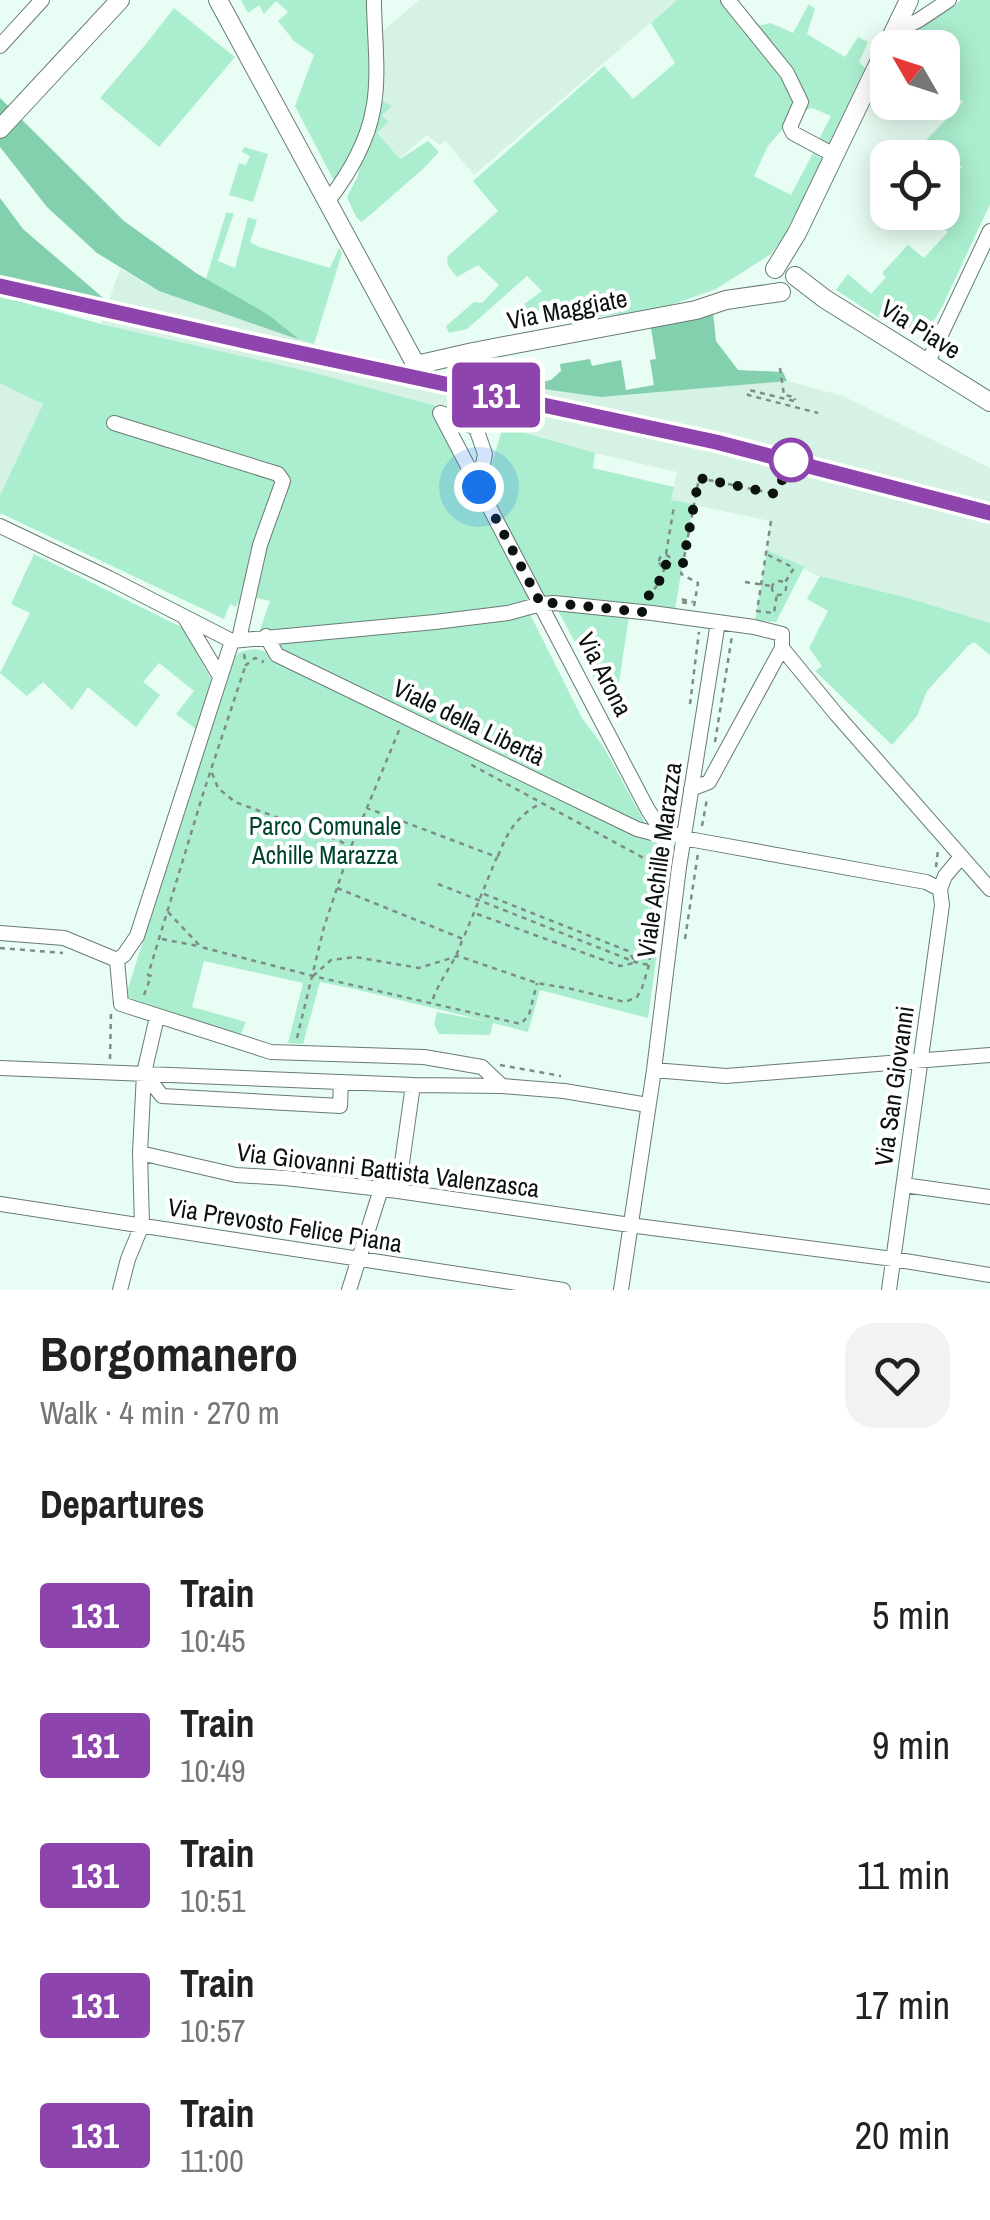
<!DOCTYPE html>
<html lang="en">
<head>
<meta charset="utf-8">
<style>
	:root { --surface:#fff; --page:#f2f2f2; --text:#222; --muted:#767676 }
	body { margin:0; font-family:"Archivo Narrow",sans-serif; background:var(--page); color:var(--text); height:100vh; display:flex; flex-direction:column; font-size:38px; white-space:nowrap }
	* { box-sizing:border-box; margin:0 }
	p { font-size:32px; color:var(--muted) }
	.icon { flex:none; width:55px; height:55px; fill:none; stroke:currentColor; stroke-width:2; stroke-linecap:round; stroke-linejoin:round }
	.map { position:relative; height:1290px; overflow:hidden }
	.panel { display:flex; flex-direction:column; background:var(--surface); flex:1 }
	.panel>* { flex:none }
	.badge { padding:0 20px; border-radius:8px; font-size:35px; line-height:65px }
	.needle { width:65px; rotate:309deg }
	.buttons { position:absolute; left:870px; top:30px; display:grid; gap:20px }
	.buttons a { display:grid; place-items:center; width:90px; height:90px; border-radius:20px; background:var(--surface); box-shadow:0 5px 25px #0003; font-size:50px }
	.you { position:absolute; width:50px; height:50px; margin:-25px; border:8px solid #fff; border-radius:50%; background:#1a73e8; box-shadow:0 0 0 15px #1a73e833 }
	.map>.badge { position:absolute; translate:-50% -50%; box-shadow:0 0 0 5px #fff }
	h2 { padding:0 40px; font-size:38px; line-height:90px }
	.round { display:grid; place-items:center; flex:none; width:105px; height:105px; border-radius:30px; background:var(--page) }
	.overview { display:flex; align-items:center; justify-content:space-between; height:170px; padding:0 40px }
	h1 { font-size:48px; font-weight:800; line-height:75px }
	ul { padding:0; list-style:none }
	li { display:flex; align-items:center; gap:30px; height:130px; padding:0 40px }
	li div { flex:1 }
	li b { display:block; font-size:38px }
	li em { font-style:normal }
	li .badge { min-width:110px; font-weight:700; text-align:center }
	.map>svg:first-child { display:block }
	.built { fill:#d5f2e4 }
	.green { fill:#abeecf }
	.forest { fill:#82d0ad }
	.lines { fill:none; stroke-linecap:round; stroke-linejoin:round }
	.minor-casing { stroke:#697b72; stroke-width:16 }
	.major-casing { stroke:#697b72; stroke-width:20 }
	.path { stroke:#7d8c85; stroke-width:2.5; stroke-dasharray:5 5; stroke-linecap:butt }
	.minor { stroke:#fff; stroke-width:14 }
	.major { stroke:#fff; stroke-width:18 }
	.rail-casing { stroke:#819089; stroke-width:8 }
	.rail { stroke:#fff; stroke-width:4; stroke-dasharray:11; stroke-linecap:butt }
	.line-casing { stroke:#fff; stroke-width:22 }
	.line { stroke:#8e44ad; stroke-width:15 }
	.walk { stroke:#0c130f; stroke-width:10; stroke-dasharray:0 18 }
	.stop-dot { fill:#fff; stroke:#8e44ad; stroke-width:5 }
	.labels { text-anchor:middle; stroke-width:8; stroke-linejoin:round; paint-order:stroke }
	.street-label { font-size:25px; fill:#0c130f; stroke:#fff }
	.park-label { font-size:25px; fill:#00452f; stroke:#fff }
</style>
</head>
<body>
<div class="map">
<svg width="990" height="1290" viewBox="0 0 990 1290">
	<rect width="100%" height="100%" fill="#e8fdf3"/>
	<path class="built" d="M419,0H677L474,175L446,141L439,145L427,135L398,160L374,135L384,96L376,37Z
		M120,269L159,291L306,342L446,380L531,395L536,388L601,397L787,381L843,396L990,468V623L908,598L816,575L767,550L770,521L671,500L677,472L595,453L456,411L303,370L101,324Z
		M0,296L83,319L0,495Z"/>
	<path class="green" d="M241,0H367L369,101L364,122L342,174L333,179L295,106L314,55L294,41L278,21L288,12L276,1L264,14L259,5L248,13Z
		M677,0H722L782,72L798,102L786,125L768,146L754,176L791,195L813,153L823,159L786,233L771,254L716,289L660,309L545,324L542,310L505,318L542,291L527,276L467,329L449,333L446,326L474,302L482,303L499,285L478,265L457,277L448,266L447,257L498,211L473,181L604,66L633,99L675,63L651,23Z
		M961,0H990V204L943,305L931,326L925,333L908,336L911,329L906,326L902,333L899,331L903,324L896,320L892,326L836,290L848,274L871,294L886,277L882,273L908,245L924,258L948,232L928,217L932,213L942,214L961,193L949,181L962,167L938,147L927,157H910L963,102L943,85L942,48L898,47C908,24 942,17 961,0Z
		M809,4L815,9L807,34L845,57L858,37L868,42L859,62L865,68L828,146L818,141L831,116L812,108L804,111L758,32V26L771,23L793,33Z
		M174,8L235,57L159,147L100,98L146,44Z
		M379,100L392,106L382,115L388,122L377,133L400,159L428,141L439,152L423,169L362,222L356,217L347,197L357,178Z
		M244,147L268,154L253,202L229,195L239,163L246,165L250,156L242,152Z
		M226,213H234L218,261L235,268L248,217L257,220L250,242L259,247L330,268L339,248L342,253L314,344L300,340L269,315L206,279Z
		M0,296L101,324L303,370L437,406L483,494L503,426L595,453L593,468L674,487L671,500L693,504L675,609L600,600L538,597L527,608L582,718L603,746L650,832L277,655L259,633L270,601L253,597L248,604L239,601L236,607L230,604L224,619L0,513V495L43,404L0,383Z
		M767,550L804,567L776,622L755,621Z
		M34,554L183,628L216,688L201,733L176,714L194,691L159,663L143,682L160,695L136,727L88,687L72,710L43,682L27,696L0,673L30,613L11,604Z
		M820,576L908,598L990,623V655L974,642L968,646L927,691L917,716L892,745L815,671L822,666L809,648L828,611L807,599Z
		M554,603L630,610L617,695L606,701Z
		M254,649L264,651L655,841L666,852L669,865L648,1018L540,990L528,1032L493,1023L490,1035L439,1034L434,1024L437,1012L486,1021L355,989L320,982L303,1044L288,1043L303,983L204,961L192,1007L246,1022L240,1036L125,998L233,658L240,652Z"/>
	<path class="forest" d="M0,98L124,221L196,273L269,315L300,340L159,291L97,253L47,207L0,147Z
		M0,198L23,229L108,302L44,291L0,280Z
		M713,312L716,341L738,370L783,372L787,381L601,397L536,388L505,390L551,380L561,371L560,364L590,359L592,366L621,360L626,390L654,385L650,360L656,359L651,328Z"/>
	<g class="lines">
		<defs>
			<path id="minor" d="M728,0L787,73L801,102L790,127L793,133L834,155
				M893,33L919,20L949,0
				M0,46L42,0
				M328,201C348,175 367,143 373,110C380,77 374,34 374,0
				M928,362L990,231
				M440,413L648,810L660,828L683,838L926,882L940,889
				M441,413L476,428L485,454L479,486
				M114,423L278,474L283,481L260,545L239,639
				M0,526L109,578L232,641
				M185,618L219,675
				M266,636L277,655L637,829L652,833L660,828
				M232,641L435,622L508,613L541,604L554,603L652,613L754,627L782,634V648
				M782,648L836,714L990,889
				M691,789L709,782L782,648
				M940,889L945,876L961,857
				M0,933L64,938L117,960
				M117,960L121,1004L271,1052L424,1057L482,1067L502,1086
				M117,960L124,955L137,936L232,641
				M0,1068L413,1085L502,1086L564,1091L648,1105
				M654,1070L726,1076L990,1055
				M144,1073L162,1096L340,1106L341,1082
				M140,1153L236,1175L286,1178L398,1191L637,1226L893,1259L990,1275
				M904,1185L990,1197
				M398,1191L413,1085
				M0,1204L563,1290
				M120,1290L128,1259L142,1225L140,1153L144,1073L157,1017
				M349,1290L381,1189
				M621,1290L654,1070L679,867L718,622
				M889,1290L942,905L940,889"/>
			<path id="major" d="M218,0L416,365L473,352L696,310L726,300L781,292
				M0,129L120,0
				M775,269L797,233L909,0
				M795,276L825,299L990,402"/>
		</defs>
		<use href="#minor" class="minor-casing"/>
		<use href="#major" class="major-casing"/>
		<path class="path" d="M780,368L784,395L795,397V400
			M794,401L749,390L748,395L818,413
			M771,521L757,611L774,613L777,594
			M666,554L674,506
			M659 561a6 6 0 1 1 12 0a6 6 0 1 1-12 0Z
			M768,555L794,568L784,584
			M772 588a7 7 0 1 1 14 0a7 7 0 1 1-14 0Z
			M745,582L772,586
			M648,597L663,578L664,567
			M687,603L681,602V599L693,602
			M694,606L698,583L681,574L699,478L776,494
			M244,654L246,665L255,658L264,662
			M690,704L699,632
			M715,742L732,636
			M212,773L218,788L235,802L339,840L354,851
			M702,826L707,799
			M498,856C507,833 516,817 538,805
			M936,867L938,850
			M438,884L635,962L649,965
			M337,888L463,939L497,857L367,808
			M484,894L628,951L635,961
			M168,912L201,947L313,976L521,1024L529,1015L537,983
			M477,914L620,966L634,963
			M162,939L198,946
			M685,939L698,853
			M0,948L63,953
			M313,976L331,960L355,957L419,968L458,956L537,983L572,989L625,1002L637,997L642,988L649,965L650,955L646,949L656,875L653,865L640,856L468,763
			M144,995L151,976L148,975L203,794L245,667
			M433,999C440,978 456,962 462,940
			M297,1038L324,927L350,849L400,728
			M110,1059L111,1012
			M500,1065L561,1076"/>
		<use href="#minor" class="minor"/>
		<use href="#major" class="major"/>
		<defs>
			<path id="rail" d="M0,286L280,349L716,442L990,513"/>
		</defs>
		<use href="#rail" class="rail-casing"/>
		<use href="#rail" class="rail"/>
	</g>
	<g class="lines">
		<defs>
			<path id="line" d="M0,286L249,342L716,442L990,513"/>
		</defs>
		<use href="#line" class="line-casing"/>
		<use href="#line" class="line"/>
		<path class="walk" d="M479,487L541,604L554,603L642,612C644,593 663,586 664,566L670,562L683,563L699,478L776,494L791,460"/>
	</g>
	<circle class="stop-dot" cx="791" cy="460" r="20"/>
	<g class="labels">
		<g class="street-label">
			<text transform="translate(567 309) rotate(-11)" y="9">Via Maggiate</text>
			<text transform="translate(921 329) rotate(32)" y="9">Via Piave</text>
			<text transform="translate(605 674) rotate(63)" y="9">Via Arona</text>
			<text transform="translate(469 722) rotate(26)" y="9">Viale della Libertà</text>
			<text transform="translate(659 860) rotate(-82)" y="9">Viale Achille Marazza</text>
			<text transform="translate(894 1086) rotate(-82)" y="9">Via San Giovanni</text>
			<text transform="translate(388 1170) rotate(7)" y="9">Via Giovanni Battista Valenzasca</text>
			<text transform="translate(285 1225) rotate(9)" y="9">Via Prevosto Felice Piana</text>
		</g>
		<g class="park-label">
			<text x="325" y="835">Parco Comunale<tspan x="325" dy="29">Achille Marazza</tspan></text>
		</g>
	</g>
</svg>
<div class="buttons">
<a><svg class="needle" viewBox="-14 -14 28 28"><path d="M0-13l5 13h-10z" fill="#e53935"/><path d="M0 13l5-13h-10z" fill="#767676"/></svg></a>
<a><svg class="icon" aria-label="locate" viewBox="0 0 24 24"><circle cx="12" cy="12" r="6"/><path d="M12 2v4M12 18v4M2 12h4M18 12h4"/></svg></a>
</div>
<div class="you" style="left:479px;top:487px"></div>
<b class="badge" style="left:496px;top:395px;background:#8e44ad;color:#fff">131</b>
</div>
<section class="panel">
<div class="overview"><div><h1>Borgomanero</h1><p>Walk · 4 min · 270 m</p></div><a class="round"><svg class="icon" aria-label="heart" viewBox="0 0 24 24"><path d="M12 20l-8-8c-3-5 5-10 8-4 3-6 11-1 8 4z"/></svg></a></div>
<h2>Departures</h2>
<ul>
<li><span class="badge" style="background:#8e44ad;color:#fff">131</span><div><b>Train</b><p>10:45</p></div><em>5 min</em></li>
<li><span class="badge" style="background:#8e44ad;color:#fff">131</span><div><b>Train</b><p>10:49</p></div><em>9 min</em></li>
<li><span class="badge" style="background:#8e44ad;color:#fff">131</span><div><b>Train</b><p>10:51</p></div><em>11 min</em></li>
<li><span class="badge" style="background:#8e44ad;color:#fff">131</span><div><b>Train</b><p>10:57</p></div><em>17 min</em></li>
<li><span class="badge" style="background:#8e44ad;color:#fff">131</span><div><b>Train</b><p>11:00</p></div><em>20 min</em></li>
</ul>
</section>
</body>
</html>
